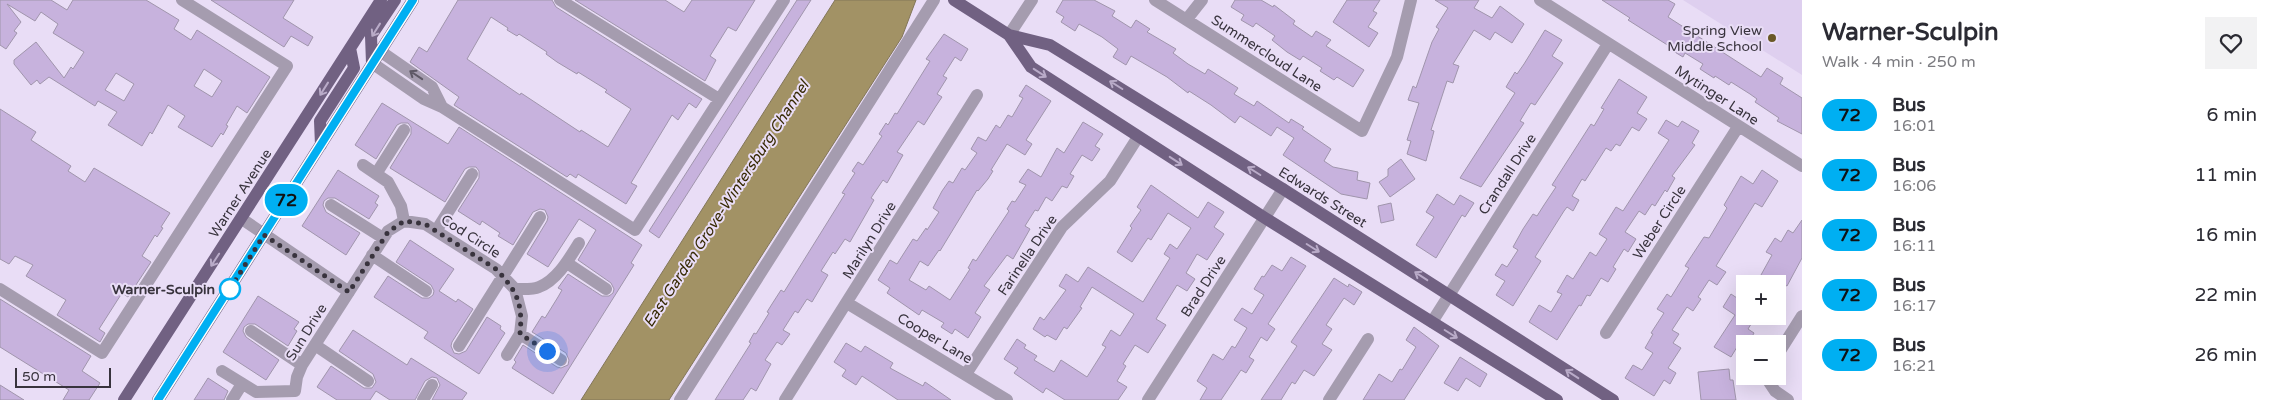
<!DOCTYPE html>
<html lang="en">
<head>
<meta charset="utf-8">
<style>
	:root { --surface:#fff; --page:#f2f2f3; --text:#2b2b33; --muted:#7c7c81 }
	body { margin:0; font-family:"Varela Round",sans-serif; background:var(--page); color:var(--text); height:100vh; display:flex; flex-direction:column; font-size:19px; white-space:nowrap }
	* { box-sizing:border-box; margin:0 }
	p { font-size:16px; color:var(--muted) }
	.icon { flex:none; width:28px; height:28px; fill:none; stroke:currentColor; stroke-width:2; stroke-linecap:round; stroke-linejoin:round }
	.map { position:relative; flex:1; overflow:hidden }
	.side { display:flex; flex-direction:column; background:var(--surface); width:475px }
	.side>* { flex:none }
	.badge { padding:0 10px; border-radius:16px; font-size:18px; line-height:32px }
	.tools { position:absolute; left:1736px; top:275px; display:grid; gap:10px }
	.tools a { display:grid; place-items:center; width:50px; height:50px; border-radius:0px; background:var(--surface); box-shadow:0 5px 20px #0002; font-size:25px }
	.scale { position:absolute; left:15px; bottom:12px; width:96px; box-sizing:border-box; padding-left:5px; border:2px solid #38333d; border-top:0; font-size:14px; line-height:18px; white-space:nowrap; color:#38333d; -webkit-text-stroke:4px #e9ddf6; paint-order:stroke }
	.you { position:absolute; width:25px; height:25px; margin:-12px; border:4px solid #fff; border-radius:50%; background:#1a73e8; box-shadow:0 0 0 8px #1a73e833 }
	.map>.badge { position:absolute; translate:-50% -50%; box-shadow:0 0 0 2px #fff }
	.round { display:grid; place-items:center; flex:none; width:52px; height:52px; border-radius:0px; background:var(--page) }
	.headline { display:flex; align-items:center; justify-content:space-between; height:85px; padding:0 20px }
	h1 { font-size:24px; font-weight:700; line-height:38px }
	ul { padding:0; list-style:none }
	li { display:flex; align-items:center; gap:15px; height:60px; padding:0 20px }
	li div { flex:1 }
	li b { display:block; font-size:19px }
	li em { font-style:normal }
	li .badge { min-width:55px; font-weight:700; text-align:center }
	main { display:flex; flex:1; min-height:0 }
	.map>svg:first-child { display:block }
	.built { fill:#decfef }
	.water { fill:#a29265; stroke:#827659 }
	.building { fill:#c7b2dd; stroke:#a095ac; fill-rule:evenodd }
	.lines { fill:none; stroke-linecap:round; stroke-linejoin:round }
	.minor { stroke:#a59caf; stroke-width:12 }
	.major { stroke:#716182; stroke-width:12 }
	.oneway { stroke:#b9abc8 }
	.oneway2 { stroke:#5e5865 }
	.line-casing { stroke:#fff; stroke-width:11 }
	.line { stroke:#00aff2; stroke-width:8 }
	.walk { stroke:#38333d; stroke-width:5; stroke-dasharray:0 9 }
	.poi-dot { fill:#6a5826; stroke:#e9ddf6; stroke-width:2 }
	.stop-dot { fill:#fff; stroke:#00aff2; stroke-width:2.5 }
	.labels { text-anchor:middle; stroke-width:4; stroke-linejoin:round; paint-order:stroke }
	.poi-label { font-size:14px; fill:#38333d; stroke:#e9ddf6; text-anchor:end }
	.street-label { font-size:14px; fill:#38333d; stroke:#e9ddf6 }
	.stop-label { font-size:14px; font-weight:bold; fill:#38333d; stroke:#e9ddf6; text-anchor:end }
	.water-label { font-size:15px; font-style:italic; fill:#362902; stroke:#e9ddf6 }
</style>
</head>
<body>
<main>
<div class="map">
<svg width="1802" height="400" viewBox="0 0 1802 400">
	<rect width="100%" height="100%" fill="#e9ddf6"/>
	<path class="built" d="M1683,0H1802V75Z"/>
	<path class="water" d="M835,0H916L902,37L669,400H581Z"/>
	<path class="building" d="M0,0H51L67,10L73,0H146L179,20L174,29L191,40L197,30L270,77L247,113L237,106L226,125L228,126L223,135L221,133L212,147L178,127L185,116L168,105L152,134L150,132L142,146L108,125L117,112L98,101L95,106L49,77L40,84L37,80L31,85L14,64V60L36,42L64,78L71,67L73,69L84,52L53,33L58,24L41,12L35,21L7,4L21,22L14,31L17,33L6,49L0,45ZM204,69L222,81L212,97L194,86ZM116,73L134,84L124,101L105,90Z
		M211,0H294L283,18L313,37L308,46L291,36L284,47Z
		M458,0H552L556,7L702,99L696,108L689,103L678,120L672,115L631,183L637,186L626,204L578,174L576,178L570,174L567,177L454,105L459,97L410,62L419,47L427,52ZM491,17L508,28L507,30L517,36L519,34L547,52L546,54L557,62L577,74L578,72L607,90L605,92L631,109L608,147L581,130L580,132L521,93L520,95L467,59Z
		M575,0H665L684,12L692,0H755L736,31L728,27L710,56L716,60L705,81Z
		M797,0H811L659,238L649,231Z
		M1063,0H1094L1115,11L1112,16L1131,28L1136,20L1150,29L1147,32L1176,49L1173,53L1188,64L1205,74L1208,69L1238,88L1234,94L1254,106L1257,101L1289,123L1291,119L1304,127L1302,129L1331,149L1324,161L1333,167L1358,172L1357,180L1370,183L1367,199L1341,194L1283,155L1294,138L1277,127L1271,136L1240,116L1235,123L1211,105L1189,91L1188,93L1167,77L1131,56L1126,65L1113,57L1118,49L1102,37L1079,24L1075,31L1061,22L1064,17L1056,12Z
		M1235,0H1261L1273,7L1274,5L1295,21L1293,24L1312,37L1316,31L1331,40L1326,46L1364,70L1353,87L1337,77L1334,80L1320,71L1322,68L1303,56L1300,60L1287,52L1272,40L1275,36L1256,23L1253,27L1241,20L1244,15L1231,7Z
		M1347,0H1380L1373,11L1377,13L1368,27L1378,33L1369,47L1333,22Z
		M1435,0H1479L1474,8L1492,18L1500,6L1524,24L1512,43L1495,32L1490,40L1474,30L1453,64L1459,66L1453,83L1447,81L1431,130L1434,131L1426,161L1407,154L1411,141L1407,140L1419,103L1408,100L1413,86L1416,88L1432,42L1439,29L1436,27L1448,8Z
		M1602,0H1668L1675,4L1668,17L1761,77L1767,68L1783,78L1780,84L1802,98V134L1777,121L1779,118L1755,102L1757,99L1750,94L1731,82L1729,85L1715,76L1714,78L1700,69L1703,64L1685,53L1683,57L1668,48L1669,46L1628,20L1630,18Z
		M1545,30L1562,40L1552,56L1563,63L1535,105L1531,103L1520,121L1524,123L1481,187L1460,178L1515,93L1506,87L1515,72L1517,74L1524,64Z
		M944,34L968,49L961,61L955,57L943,76L947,78L937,94L942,97L936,106L924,125L918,121L897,152L903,155L887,183L883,180L871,198L874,200L850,242L845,239L835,254L833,252L821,271L828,275L812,302L807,299L798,313L795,311L783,330L790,334L782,345L777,342L765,360L771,364L756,391L751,388L743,400H715L751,343L749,342L754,333L756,334L769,313L767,312L772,304L781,290L784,292L845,194L842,193L855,173L852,171L858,162L863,165L882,136L879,134L886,123L888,125L895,113L897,114L930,61L926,59Z
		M1619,79L1647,97L1637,113L1647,119L1639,131L1632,127L1620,146L1616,144L1611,151L1606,148L1585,181L1582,179L1572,196L1579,200L1573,211L1567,207L1564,211L1535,257L1541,261L1513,306L1496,295L1505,281L1495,275L1502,264L1507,267L1518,250L1513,247L1523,229L1533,214L1537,216L1544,205L1556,187L1552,185L1591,124L1594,126L1604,109L1601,108Z
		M1026,85L1051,101L1026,140L1032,144L1025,155L1007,144L991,170L993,171L988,179L978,191L977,190L940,251L939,250L928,266L920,261L909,280L926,290L929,286L950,300L970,269L968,268L973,259L976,261L1009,211L1007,209L1012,201L1015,202L1026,185L1019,182L1028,169L1041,177L1057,148L1064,153L1083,122L1103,134L1095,146L1100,149L1092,161L1082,155L1070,174L1074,176L1067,188L1062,186L1052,201L1046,197L1038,211L1035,210L1025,226L1030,229L1013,259L1007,255L984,286L990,290L975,313L981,317L968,338L955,329L952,334L941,327L944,323L922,310L919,315L887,293L890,288L878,280L890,260L897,264L913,239L917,241L926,228L927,230L939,212L933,208L942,191L949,181L953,183L962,168L965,170L977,153L971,149L978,137L986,141L996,125L1000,128L1008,115L1012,117L1023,98L1019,96Z
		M382,103L448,144L459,127L642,245L631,263L634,265L553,394L512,368L516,362L514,360L523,345L557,367L561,368L568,365L569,360L566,353L532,332L542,316L545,318L558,297L562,290L558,288L568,274L602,296H609L613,293L614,289L611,283L578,260L596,230L579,219L548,267L527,254L547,221L548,217L545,210L540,209L533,212L513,245L498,236L500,233L482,221L480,225L458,211L479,178V171L476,167H469L465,169L445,202L390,168L411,134V127L408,123H401L397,125L376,159L355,145Z
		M0,109L36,132L31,140L71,166L68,171L85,182L94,168L170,213L161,227L163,228L157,237L155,235L142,256L151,262L128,297L122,293L99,329L105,333L100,342L57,315L66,300L26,276L33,265L15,256L9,264L0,259Z
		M1666,120L1678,127L1682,121L1699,131L1692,143L1695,145L1672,176L1675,178L1667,192L1665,190L1655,206L1652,204L1645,215L1639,211L1625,232L1636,239L1628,252L1624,249L1613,267L1616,269L1608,282L1601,278L1590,296L1587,295L1581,306L1579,305L1557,340L1529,322L1539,305L1551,312L1562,294L1557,292L1567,275L1573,279L1590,252L1596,256L1607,239L1599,234L1616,207L1623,211L1669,140L1658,133Z
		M1401,159L1415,179L1390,197L1379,182L1388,176V169Z
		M338,170L379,196L375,203L378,205L369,219L335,198H328L324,201L323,205L326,212L360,233L346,255L302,226Z
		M1762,170L1778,181L1762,207L1755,203L1716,266L1726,272L1717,285L1709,280L1698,297L1701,299L1693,311L1687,307L1672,330L1679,334L1673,343L1681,348L1668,368L1676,373L1670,384L1664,380L1654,396L1625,378L1633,365L1642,370L1653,353L1645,348L1653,334L1651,333L1664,313L1657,309L1667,294L1671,297L1689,268L1685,266L1704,237L1709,238L1727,208L1724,205L1741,176L1753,184Z
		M1151,185L1198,218L1208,202L1224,212L1214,227L1224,234L1207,260L1197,254L1186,273L1195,279L1187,291L1177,285L1156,319L1166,325L1148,353L1135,345L1123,364L1126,366L1117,381L1127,387L1118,400H1065L1046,388L1043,393L1014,373L1018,368L1004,359L1017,339L1026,345L1024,348L1037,356L1034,360L1054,372L1061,360L1087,377L1106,347L1102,345L1111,330L1120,336L1134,314L1092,287L1080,307L1082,308L1067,329L1064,327L1056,340L1047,335L1045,337L1033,329L1040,317L1044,320L1066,290L1059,286L1066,274L1078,282L1088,267L1143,302L1170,258L1164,254L1170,244L1177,249L1191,228L1168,213L1151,240L1148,238L1132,262L1117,252L1132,228L1130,226L1141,210L1137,207Z
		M1437,194L1454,205L1460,195L1474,203L1465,217L1462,215L1436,258L1416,245L1434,217L1426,212Z
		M1391,203L1394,220L1381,223L1378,206Z
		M1802,220V258L1787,286L1783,284H1756L1772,255L1766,252L1775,238L1781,242L1788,230L1793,233Z
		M410,240L454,269L439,291L456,302L458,299L473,309L452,342L451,346L454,353L459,354L466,351L487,317L501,326L500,329L505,333L479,374L424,338L428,332L374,297L388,276L422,298H429L433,295L434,291L431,285L396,262Z
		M1291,257L1306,266L1268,324L1275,329L1267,341L1261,337L1249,357L1254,360L1246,373L1241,370L1221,400H1200L1207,388L1197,381L1213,354L1223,360L1232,346L1235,348L1247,328L1234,320L1242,308L1252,314L1264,295L1254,289L1262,276L1264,277L1272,265L1282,271Z
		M1334,278L1348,287L1349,284L1362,292L1354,305L1344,298L1326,325L1332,329L1322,344L1332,350L1314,376L1304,370L1295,384L1292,382L1281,400H1261L1297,346L1291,342Z
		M1731,294L1743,302L1745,298V316H1756L1748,329L1754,333L1748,344H1745V348L1741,346L1740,348L1737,347L1731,357L1714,347L1735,315L1723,307Z
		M258,296L299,322L294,329L297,331L288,346L255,324H248L244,327L243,331L246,337L279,360L266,380L223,352Z
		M0,299L91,356L82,371L100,383L89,400H63L69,390L0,347Z
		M1414,327L1439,346L1404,400H1363L1379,374L1392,382L1400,369L1402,370L1416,347L1406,340Z
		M353,330L407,365L411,358L467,393L462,400H432L440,385L437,378L432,377L425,381L415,400H390L376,391L370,400H337L317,387L331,366L364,388H372L376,382L373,374L339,351Z
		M846,343L861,352L865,346L893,363L890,368L923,386L925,382L951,400H898L862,376L856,385L842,376L846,370L834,362Z
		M1460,357L1487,374L1480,387L1466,378L1458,391L1444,383Z
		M1729,369L1730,380H1733L1736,400H1701L1698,372Z
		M208,378L228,391L224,400H194Z
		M0,385L24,400H0Z"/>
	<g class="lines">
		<path class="minor" d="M560,0L719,99
			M1155,0L1362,131L1397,57L1411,0
			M1540,0L1802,166
			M1187,19L1202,0
			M1009,35L1032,0
			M380,51L432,87L442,107
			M372,63L424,99L442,107L635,230L784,0
			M363,165L388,182L401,206L404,221
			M376,174L404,130
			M331,205L383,238
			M242,219L349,292
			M404,221L425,224L496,269L515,289L522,316L520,334L507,355
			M436,231L472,174
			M372,255L426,291
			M567,263L606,289
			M0,289L102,353L287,66L182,0
			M515,289C522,289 532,290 539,287C557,280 569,259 579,243
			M847,303L1007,400
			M1432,322L1608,44
			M251,331L302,365
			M1606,333L1738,127
			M520,334L561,360
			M315,345L368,381
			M459,346L540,217
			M1778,354L1802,316
			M222,371L256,392L295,391
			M966,374L1062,227L1110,181L1138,137
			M1770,376L1769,382L1775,391L1788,400
			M295,391L297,377L302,365L388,231L404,221
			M232,400L242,384
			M423,400L432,385
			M680,400L934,0
			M785,400L977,95
			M1148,400L1283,189
			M1329,400L1368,339"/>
		<path class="major" d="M954,0L1009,35L1050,45L1283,189L1613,400
			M1009,35L1031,67L1265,218L1557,400
			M372,63L371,36L395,0
			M321,145L320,121L354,68L350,48
			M124,400L381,0
			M158,400L413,0"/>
	</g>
	<defs><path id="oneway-shaft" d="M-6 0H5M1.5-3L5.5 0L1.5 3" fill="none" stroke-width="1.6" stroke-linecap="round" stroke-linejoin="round" transform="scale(1.25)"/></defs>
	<g class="oneway">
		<use href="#oneway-shaft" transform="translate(376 30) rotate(122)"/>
		<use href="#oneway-shaft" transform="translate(1040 73) rotate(33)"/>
		<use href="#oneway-shaft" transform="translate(1116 85) rotate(-148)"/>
		<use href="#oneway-shaft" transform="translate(324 89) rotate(122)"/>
		<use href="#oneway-shaft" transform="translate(1176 161) rotate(33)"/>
		<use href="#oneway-shaft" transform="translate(1254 171) rotate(-148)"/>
		<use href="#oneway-shaft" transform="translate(1313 248) rotate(32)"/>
		<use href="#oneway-shaft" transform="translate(215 260) rotate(123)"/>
		<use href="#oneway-shaft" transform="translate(1421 276) rotate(-147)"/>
		<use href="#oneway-shaft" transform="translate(1451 334) rotate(32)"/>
		<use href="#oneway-shaft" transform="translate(1572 374) rotate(-147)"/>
	</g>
	<use class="oneway2" href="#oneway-shaft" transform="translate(416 75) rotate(-146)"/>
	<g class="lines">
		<defs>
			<path id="line" d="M158,400L413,0"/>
		</defs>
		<use href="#line" class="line-casing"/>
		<use href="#line" class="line"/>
		<path class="walk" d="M230,289L228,292L264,235L349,292L388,232L404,221L425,224L496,269C517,291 523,303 520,334L547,351"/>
	</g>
	<circle class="poi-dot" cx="1772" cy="38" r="5"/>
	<circle class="stop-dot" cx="230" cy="289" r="10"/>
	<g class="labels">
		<g class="poi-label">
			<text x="1762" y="35">Spring View<tspan x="1762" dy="16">Middle School</tspan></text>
		</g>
		<g class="street-label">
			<text transform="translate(1267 53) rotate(33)" y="5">Summercloud Lane</text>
			<text transform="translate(1717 95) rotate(33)" y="5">Mytinger Lane</text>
			<text transform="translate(1507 174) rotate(-57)" y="5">Crandall Drive</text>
			<text transform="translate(240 193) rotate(-57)" y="5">Warner Avenue</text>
			<text transform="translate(1323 197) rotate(32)" y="5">Edwards Street</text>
			<text transform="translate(1659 222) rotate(-57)" y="5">Weber Circle</text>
			<text transform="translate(471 236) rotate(33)" y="5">Cod Circle</text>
			<text transform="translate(869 240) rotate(-58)" y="5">Marilyn Drive</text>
			<text transform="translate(1027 255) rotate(-56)" y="5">Farinella Drive</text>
			<text transform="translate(1203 286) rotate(-57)" y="5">Brad Drive</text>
			<text transform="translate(306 332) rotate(-58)" y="5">Sun Drive</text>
			<text transform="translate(935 338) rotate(31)" y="5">Cooper Lane</text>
		</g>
		<g class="stop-label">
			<text x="215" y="294">Warner-Sculpin</text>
		</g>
		<g class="water-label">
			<text transform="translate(726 204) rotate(-57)" y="5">East Garden Grove-Wintersburg Channel</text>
		</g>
	</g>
</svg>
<div class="tools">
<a>+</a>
<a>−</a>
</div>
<div class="scale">50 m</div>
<div class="you" style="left:547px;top:351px"></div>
<b class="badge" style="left:286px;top:200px;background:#00aff2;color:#111">72</b>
</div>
<section class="side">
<div class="headline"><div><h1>Warner-Sculpin</h1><p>Walk · 4 min · 250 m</p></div><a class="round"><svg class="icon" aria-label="heart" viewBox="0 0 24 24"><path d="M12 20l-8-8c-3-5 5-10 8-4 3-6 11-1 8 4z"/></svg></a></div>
<ul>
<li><span class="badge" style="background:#00aff2;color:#111">72</span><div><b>Bus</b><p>16:01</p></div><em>6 min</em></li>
<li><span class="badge" style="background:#00aff2;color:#111">72</span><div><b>Bus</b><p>16:06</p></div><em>11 min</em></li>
<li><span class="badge" style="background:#00aff2;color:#111">72</span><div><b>Bus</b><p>16:11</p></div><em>16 min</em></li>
<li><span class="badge" style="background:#00aff2;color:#111">72</span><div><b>Bus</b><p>16:17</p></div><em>22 min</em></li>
<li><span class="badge" style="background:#00aff2;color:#111">72</span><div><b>Bus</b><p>16:21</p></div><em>26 min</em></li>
</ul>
</section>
</main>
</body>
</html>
